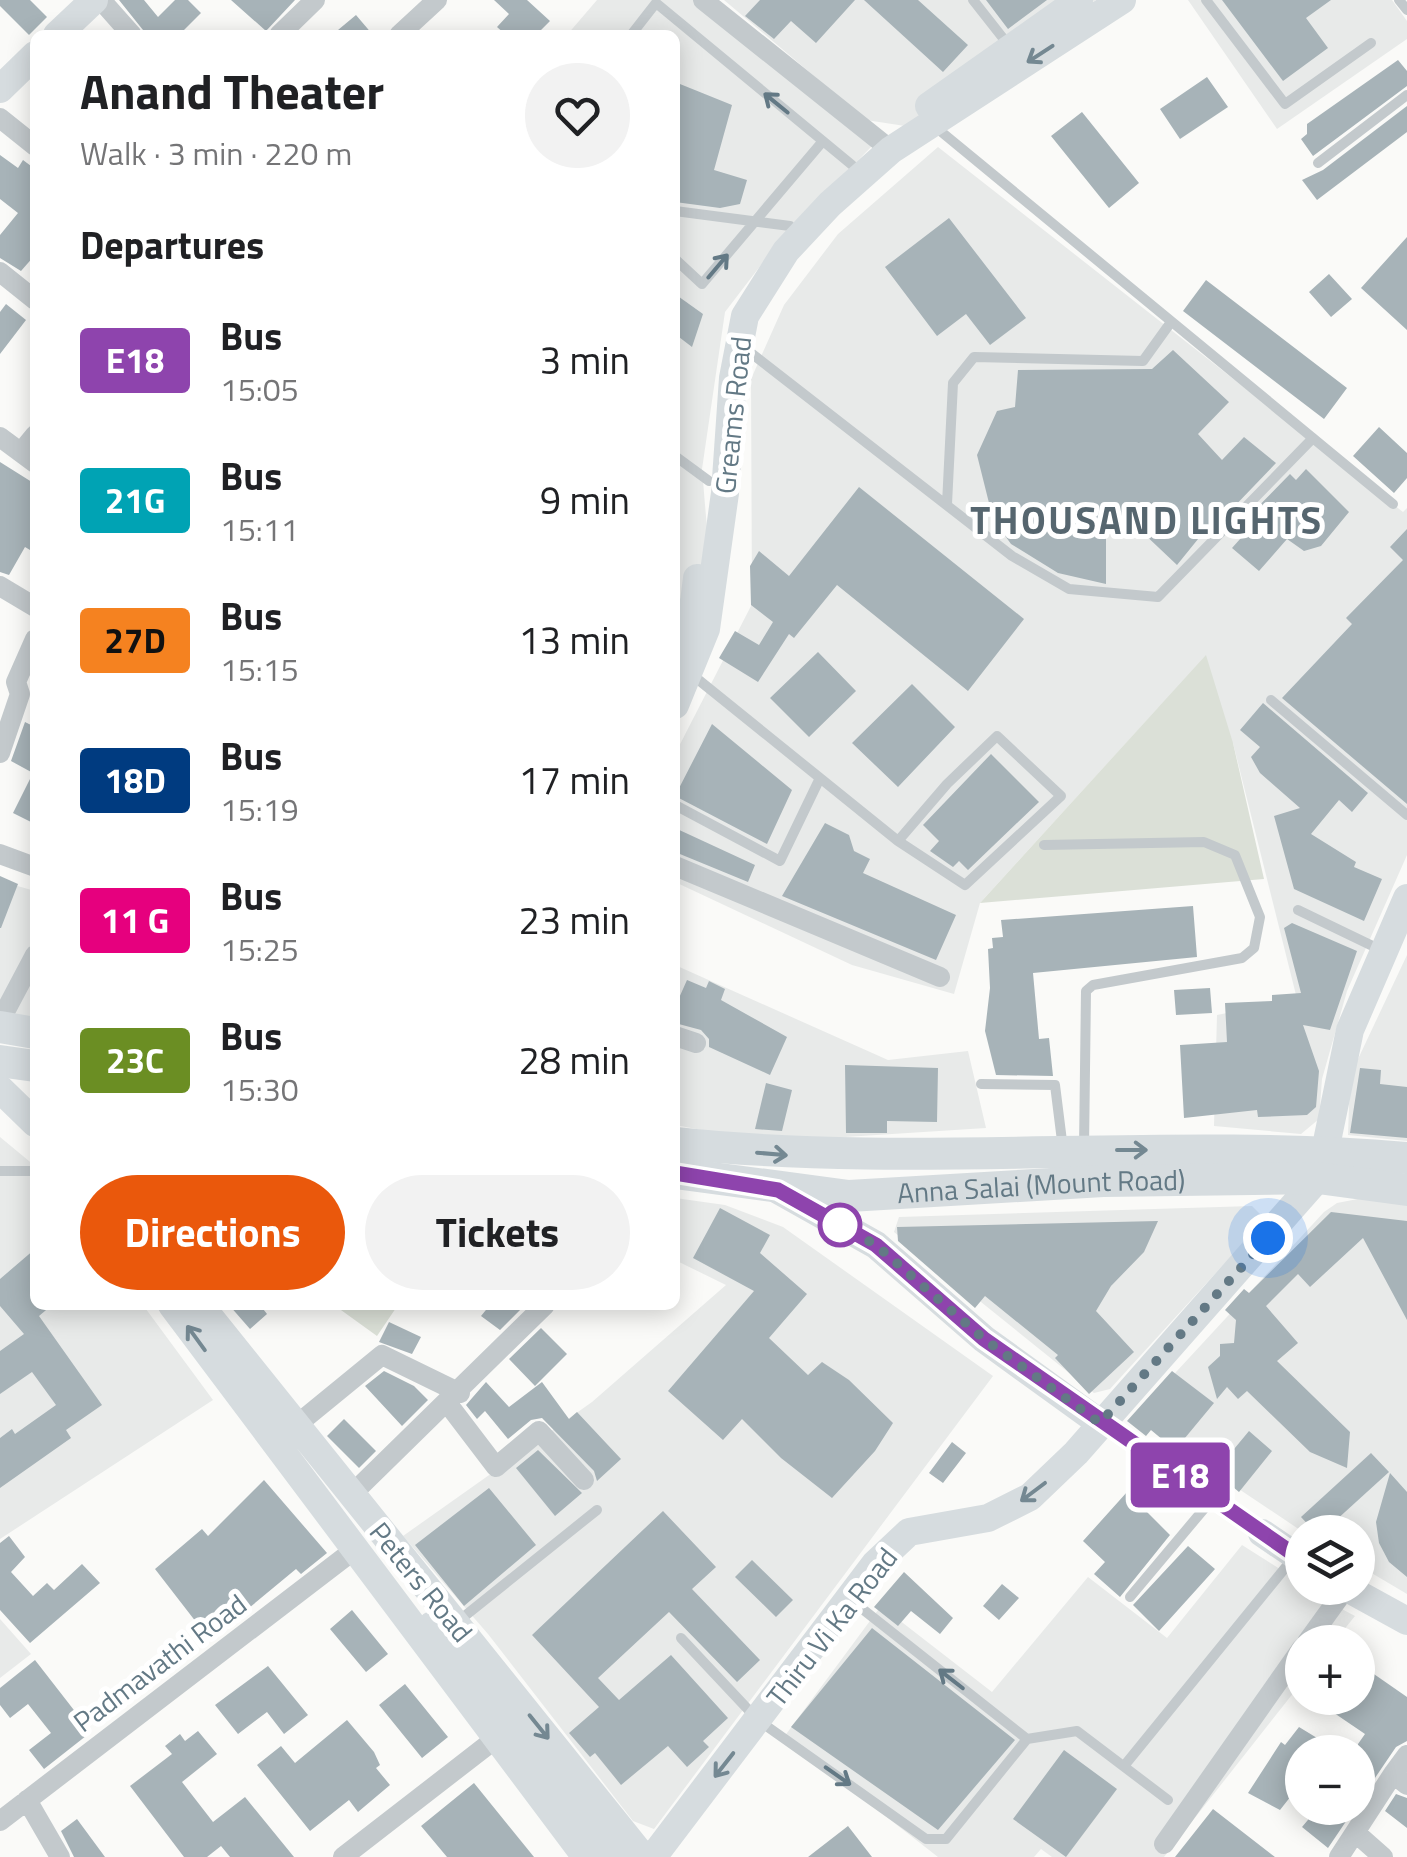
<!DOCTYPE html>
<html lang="en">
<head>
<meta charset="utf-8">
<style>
	:root { --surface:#fff; --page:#f2f2f2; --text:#202124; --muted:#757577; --accent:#ea580c }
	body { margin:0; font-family:"Titillium Web",sans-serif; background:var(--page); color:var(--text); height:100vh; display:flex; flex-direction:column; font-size:38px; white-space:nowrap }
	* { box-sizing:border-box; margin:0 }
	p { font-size:32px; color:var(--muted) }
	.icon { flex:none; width:55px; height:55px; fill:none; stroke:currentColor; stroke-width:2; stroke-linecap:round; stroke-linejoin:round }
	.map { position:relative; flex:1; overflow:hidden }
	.sheet { position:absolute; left:30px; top:30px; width:650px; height:1280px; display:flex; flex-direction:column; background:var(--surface); border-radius:15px; box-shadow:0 5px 25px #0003 }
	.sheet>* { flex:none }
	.badge { padding:0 20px; border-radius:8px; font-size:35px; line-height:65px }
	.buttons { position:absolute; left:1285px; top:1515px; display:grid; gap:20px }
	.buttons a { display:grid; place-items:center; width:90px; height:90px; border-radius:50%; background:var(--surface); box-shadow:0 5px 25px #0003; font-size:50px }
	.you { position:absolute; width:50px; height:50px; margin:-25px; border:8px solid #fff; border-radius:50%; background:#1a73e8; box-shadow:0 0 0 15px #1a73e833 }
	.map>.badge { position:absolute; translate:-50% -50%; box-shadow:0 0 0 5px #fff }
	h2 { padding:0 50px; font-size:38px; line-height:90px }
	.round { display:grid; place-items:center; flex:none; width:105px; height:105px; border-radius:52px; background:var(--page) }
	.summary { display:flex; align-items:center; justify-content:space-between; height:170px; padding:0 50px }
	h1 { font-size:48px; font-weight:700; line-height:75px }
	.cta { display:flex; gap:20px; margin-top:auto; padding:20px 50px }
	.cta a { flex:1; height:115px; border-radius:60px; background:var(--accent); color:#fff; font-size:40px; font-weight:700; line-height:115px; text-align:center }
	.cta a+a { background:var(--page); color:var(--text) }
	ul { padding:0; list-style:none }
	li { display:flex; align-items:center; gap:30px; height:140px; padding:0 50px }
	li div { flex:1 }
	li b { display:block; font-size:38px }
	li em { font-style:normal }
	li .badge { min-width:110px; font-weight:700; text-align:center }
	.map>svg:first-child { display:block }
	.built { fill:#e8eae9 }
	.green { fill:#dbe0d7 }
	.building { fill:#a7b3b8 }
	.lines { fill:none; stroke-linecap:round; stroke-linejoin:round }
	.lane { stroke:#c3c9cc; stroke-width:10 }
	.street { stroke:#c3c9cc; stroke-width:20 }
	.secondary { stroke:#d6dcdf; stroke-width:28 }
	.primary { stroke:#d6dcdf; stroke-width:32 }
	.oneway { stroke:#748892 }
	.oneway2 { stroke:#637985 }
	.line-casing { stroke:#fff; stroke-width:22 }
	.line { stroke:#8e44ad; stroke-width:15 }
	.walk { stroke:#637985; stroke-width:10; stroke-dasharray:0 18 }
	.stop-dot { fill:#fff; stroke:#8e44ad; stroke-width:5 }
	.labels { text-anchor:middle; stroke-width:10; stroke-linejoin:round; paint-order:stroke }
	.street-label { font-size:28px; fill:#637985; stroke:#fff }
	.district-label { font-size:38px; font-weight:bold; letter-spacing:2.5px; fill:#56666f; stroke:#fff }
</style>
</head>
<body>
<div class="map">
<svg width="1407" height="1857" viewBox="0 0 1407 1857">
	<rect width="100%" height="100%" fill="#fafaf8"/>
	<path class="built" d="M597,0H694L872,146L777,244L725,312L702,469L710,564L675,655V35H567Z
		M724,0H1096L905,126L866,120Z
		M1188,0H1392L1407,21V39L1277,129Z
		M938,147L1403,512L1407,508V855L1347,991L1322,1079L1319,1119L1301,1134L1214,1126L1217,1015L1297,999L1233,743L1158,708L980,903L954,994L852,965L675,882V754L752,604L751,379L784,305L838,234Z
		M0,881L35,891V1019L0,1013Z
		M1407,955V1141L1348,1135L1350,1076Z
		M675,965L888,1060L968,1051L986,1128L767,1142L675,1125Z
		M0,1137L35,1166V1305H143L213,1400L0,1539Z
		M675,1198L725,1205L783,1227L993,1376L654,1829L633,1821L488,1634L403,1536L592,1402L726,1285L675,1260Z
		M1363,1198L1407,1204V1594L1358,1565V1532H1303L1151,1430L1140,1411L1324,1212L1337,1203Z
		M1252,1206L1265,1219L1110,1389L1094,1393L894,1232L899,1217Z
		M1242,1545L1302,1583V1588L1355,1616L1334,1642H1302V1682L1164,1857H1052L1041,1849L1034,1857H938L784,1737L881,1606L992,1692L1088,1577L1167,1638Z
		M0,1619L31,1654L0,1678Z"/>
	<path class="green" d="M1206,655L1233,743L1264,879L980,903Z
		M334,1305H398L377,1336Z"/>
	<path class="building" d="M0,0H30L47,17L29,35L0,6Z
		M119,0H144L158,17L175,0H188L201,13L179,35H147Z
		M231,0H295L266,31Z
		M494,0H527L550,21L536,35H506L497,27L509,14Z
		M760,0H855L816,43L791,21L774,39L745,16Z
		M864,0H918L968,45L943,72Z
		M986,0H1047L1008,29Z
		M1222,0H1331L1306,18L1328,48L1283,81Z
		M356,15L373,35H332Z
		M1398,60L1407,71V86L1313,156L1301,139L1307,134V124Z
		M1207,77L1228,107L1180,139L1160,109Z
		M675,82L732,105L714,170L747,180L740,204L720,208L675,202Z
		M1407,106V132L1317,200L1302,180L1323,170Z
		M1082,112L1139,183L1109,208L1051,136Z
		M0,155L18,168L23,160L35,169V255L21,271L0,258V235L18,213L0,199Z
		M949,218L1026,318L990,345L966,314L937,336L885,267Z
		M1407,237V330L1361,288Z
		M1329,274L1352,299L1331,317L1309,292Z
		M1206,280L1347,388L1324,419L1183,311Z
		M675,294L703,314L692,347L675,334Z
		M6,304L26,320L0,354V312Z
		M1173,350L1229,402L1198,434L1222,460L1244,437L1276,463L1229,512L1224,507L1177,565L1140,530L1106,529V584L1058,573L1011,544L993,519L977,455L997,411L1015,407L1018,370L1152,369Z
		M1379,427L1407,453V478L1394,493L1353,456Z
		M0,462L35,484V553L25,547L9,575L0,572Z
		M1306,469L1349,512L1321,546L1304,551L1287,539L1259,571L1232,548L1249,529L1242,523L1290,474L1296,480Z
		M859,487L1024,619L968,691L837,585L794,638L789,634L758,682L719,658L735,631L759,645L773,622L751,605L750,566L759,551L789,576Z
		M1407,529V804L1282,698L1352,624L1346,618L1403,560L1390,547Z
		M818,652L856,691L809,737L770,698Z
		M912,684L955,727L898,787L852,743Z
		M1263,703L1368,793L1352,812L1339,800L1311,834L1356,862L1354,867L1382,879L1364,921L1294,889L1274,816L1300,808L1260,773L1251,757L1260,747L1240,730Z
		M25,722L35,727V824L13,813L33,773L11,761Z
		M712,724L792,790L767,844L675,796Z
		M991,754L1039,802L968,870L959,861L953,867L930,851L939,841L923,825Z
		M825,823L849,835L854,851L870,859L863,873L956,915L936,960L782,896Z
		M675,828L755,865L748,882L675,852Z
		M0,876L18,884L1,928H0Z
		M1193,906L1197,957L1033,973L1039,1039L1049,1038L1053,1076L996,1075L985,1031L990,988L988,949L993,948L992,938L1003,937L1001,920Z
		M1292,923L1357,951L1330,1030L1303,1025L1319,1071L1316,1107L1307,1115L1258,1117L1257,1110L1184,1118L1180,1045L1227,1042L1225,1003L1272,1001V995L1301,993L1284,928Z
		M687,980L706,988L709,981L725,989L721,1000L787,1037L770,1075L709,1047V1039L701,1030L675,1023V1007Z
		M1210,988L1212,1013L1176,1015L1174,990Z
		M845,1065L938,1068L937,1122L887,1121V1133H846Z
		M1360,1068L1381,1070L1380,1084L1407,1087V1138L1350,1133Z
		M766,1083L792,1090L782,1131L755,1129Z
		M720,1208L770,1235L760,1253L807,1294L769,1338L808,1375L822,1362L849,1380L893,1423L875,1451L832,1498L781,1458L742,1419L723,1440L668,1391L754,1291L693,1258Z
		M1331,1212L1407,1221V1320L1363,1238L1310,1287L1298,1274L1266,1306L1298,1343L1277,1361L1350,1432L1347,1468L1310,1452L1247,1391L1238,1399L1227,1387L1217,1399L1208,1367L1220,1356V1344L1234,1343L1236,1320L1225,1310L1244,1289L1249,1293Z
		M1158,1221L1144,1252L1111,1286L1096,1311L1134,1352L1089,1394L1055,1358L1058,1355L985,1296L975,1308L898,1241L897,1227Z
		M35,1249V1305H52L39,1316L102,1405L66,1430L71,1438L0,1488V1438L12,1429L15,1434L56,1405L32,1372L0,1394V1351L24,1334L0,1306V1279Z
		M229,1305H260L267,1314L250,1329Z
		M490,1305H516L521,1309L500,1330L481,1316Z
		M389,1322L421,1337L412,1354L379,1342Z
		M541,1328L567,1354L535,1386L509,1359Z
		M384,1371L414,1386L428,1400L402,1426L365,1386Z
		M1172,1371L1214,1403L1175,1450L1151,1430L1146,1436L1127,1421Z
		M486,1382L509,1407L542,1382L569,1419L577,1412L621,1459L597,1481L594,1471L542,1418L531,1420L508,1439L485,1411L477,1419L466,1405Z
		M344,1419L376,1451L359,1468L327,1436Z
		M1249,1431L1272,1451L1239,1492L1215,1472Z
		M952,1442L966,1453L943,1483L929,1473Z
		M538,1450L582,1493L555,1516L516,1468Z
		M1371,1453L1389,1472L1323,1532H1315L1301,1517Z
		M1390,1473L1407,1492V1577L1389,1562L1379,1543L1376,1522Z
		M264,1480L327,1553L301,1574L296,1569L249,1608L243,1600L203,1631L155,1569L202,1529L208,1536Z
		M489,1488L536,1545L464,1606L415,1545Z
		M1127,1492L1170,1535L1120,1597L1094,1574L1105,1562L1083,1541Z
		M663,1511L716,1567L692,1589L760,1660L737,1682L669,1612L598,1678L619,1700L671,1655L728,1718L703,1741L709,1747L687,1767L668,1746L621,1785L595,1753L590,1757L569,1733L599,1707L532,1635Z
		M9,1536L25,1557L11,1572L33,1596L47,1583L54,1590L82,1564L100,1583L30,1643L0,1610V1543Z
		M1188,1546L1215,1569L1159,1631L1133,1605Z
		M752,1560L793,1600L776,1617L735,1577Z
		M904,1572L953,1618L940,1634L911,1611L898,1626L874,1607Z
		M1002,1584L1019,1598L999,1620L983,1606Z
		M352,1610L388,1654L366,1672L330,1629Z
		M872,1628L1015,1740L938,1830L791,1727Z
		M35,1660L91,1732L44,1769L29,1750L51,1733L28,1704L10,1718L0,1705V1688Z
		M1358,1663L1407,1697V1741L1396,1747L1358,1803V1744L1365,1734L1312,1698H1358Z
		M268,1666L308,1715L284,1734L267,1712L238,1734L215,1705Z
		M405,1684L448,1737L422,1758L379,1705Z
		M347,1720L374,1752L380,1765L376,1768L390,1785L358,1812L349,1800L310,1831L257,1765L281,1746L295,1763Z
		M1299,1727L1340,1752H1302V1782L1280,1810L1248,1793L1281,1742L1285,1745Z
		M198,1731L217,1754L182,1782L213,1822L245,1797L294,1857H230L221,1846L207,1857H184L130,1786L172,1754L165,1746L180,1734L185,1741Z
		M1064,1750L1117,1789L1066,1857L1013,1819Z
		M474,1783L534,1857H447L421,1826Z
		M1396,1794L1407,1798V1828L1385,1811Z
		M1318,1808H1355L1328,1848L1302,1827Z
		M1213,1809L1275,1857H1175Z
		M77,1819L105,1857H74L61,1831Z
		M848,1826L872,1857H808Z"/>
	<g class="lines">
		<path class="lane" d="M973,0L1010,47
			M1206,0L1285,104L1371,43
			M1399,0L1407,10
			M631,35L656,3L852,165
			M933,125L1393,504
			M1318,163L1407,95
			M675,211L790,226
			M675,259L702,284L823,141
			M742,346L1012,556L1069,589L1158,597L1313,438
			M675,456L709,481
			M947,504L953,383L974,357L1143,361L1171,322
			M690,673L898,841
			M1271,700L1407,815
			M997,736L1061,796L965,885L898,841L947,784Z
			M675,805L780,861L820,778
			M1044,845L1204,842L1235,855L1260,917L1254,948L1242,958L1093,985L1086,991L1084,1148
			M1298,910L1383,951
			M981,1084L1055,1085L1063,1149
			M0,1171H35
			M1130,1597L1214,1497
			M851,1600L1027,1739L1077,1731L1168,1800
			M456,1623L597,1510
			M681,1638L758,1720L926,1839H946L1027,1739
			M1124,1766L1294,1557"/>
		<path class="street" d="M101,0L132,35
			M703,0L891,150
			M279,35L315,0
			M399,35L437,0
			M0,118L35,146
			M0,272L35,300
			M0,437L35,463
			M21,452L35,435
			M0,586L35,607
			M0,753L20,694L16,682L35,639
			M0,854L35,867
			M675,866L940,977
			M0,1021L35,955
			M675,1036L696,1043
			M448,1404L496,1467L539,1431L584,1480
			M294,1427L382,1355L460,1393
			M350,1496L545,1305
			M1307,1642L1346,1588
			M1407,1755L1393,1774L1407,1785
			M27,1800L60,1857
			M0,1821L354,1550
			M1357,1834L1383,1857
			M1164,1844L1302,1648
			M343,1857L494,1740
			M1339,1857L1393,1774"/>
		<path class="secondary" d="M57,35L94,0
			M0,89L35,55
			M929,106L1079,0
			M675,644L694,602L697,578
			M675,705L706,629L725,493L733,378L745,316L786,251L830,204L891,150L1122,0
			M0,1089L35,1123
			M1325,1151L1350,1030L1407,898
			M778,1190L876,1245L984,1339L1100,1423
			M172,1305L586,1857
			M200,1305L643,1857
			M1262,1533L1302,1560
			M1347,1588L1407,1621
			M432,1625L612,1857
			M653,1857L875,1564L909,1532L988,1518L1030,1497L1076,1453L1318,1178"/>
		<g class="primary">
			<path d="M0,1027L35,1033"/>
			<path d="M0,1061L35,1066"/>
			<path d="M675,1143C918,1169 1163,1137 1407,1158"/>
			<path id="s1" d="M675,1173L849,1196L1103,1181L1318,1178L1407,1190"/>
		</g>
	</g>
	<defs><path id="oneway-shaft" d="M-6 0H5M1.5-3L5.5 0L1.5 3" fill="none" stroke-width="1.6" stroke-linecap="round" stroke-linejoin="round" transform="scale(2.5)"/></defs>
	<g class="oneway">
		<use href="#oneway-shaft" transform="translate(1040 54) rotate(147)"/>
		<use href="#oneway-shaft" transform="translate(1132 1150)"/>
		<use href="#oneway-shaft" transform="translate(772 1154) rotate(5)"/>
		<use href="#oneway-shaft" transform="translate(196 1338) rotate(-126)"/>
		<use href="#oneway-shaft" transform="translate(1033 1492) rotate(143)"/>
		<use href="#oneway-shaft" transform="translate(539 1727) rotate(51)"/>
		<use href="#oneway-shaft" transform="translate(724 1765) rotate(128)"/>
	</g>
	<g class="oneway2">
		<use href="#oneway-shaft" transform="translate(776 103) rotate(-141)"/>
		<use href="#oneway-shaft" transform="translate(718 266) rotate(-50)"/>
		<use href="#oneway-shaft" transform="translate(951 1679) rotate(-142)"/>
		<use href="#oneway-shaft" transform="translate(838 1776) rotate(35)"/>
	</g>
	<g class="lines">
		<defs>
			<path id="line" d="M675,1173L778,1190L876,1245L984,1339L1302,1560"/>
		</defs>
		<use href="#line" class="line-casing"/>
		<use href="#line" class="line"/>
		<path class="walk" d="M840,1225L831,1220L876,1245L984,1339L1100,1423L1268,1238"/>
	</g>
	<circle class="stop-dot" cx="840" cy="1225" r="20"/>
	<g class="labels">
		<g class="street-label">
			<text transform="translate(733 415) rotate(-84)" y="10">Greams Road</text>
			<text dy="10" stroke="none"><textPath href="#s1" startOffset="368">Anna Salai (Mount Road)</textPath></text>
			<text transform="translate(421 1582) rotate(51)" y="10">Peters Road</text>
			<text transform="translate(832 1627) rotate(-52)" y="10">Thiru Vi Ka Road</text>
			<text transform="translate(160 1663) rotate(-37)" y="10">Padmavathi Road</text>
		</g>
		<g class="district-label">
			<text x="1147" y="534">THOUSAND LIGHTS</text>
		</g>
	</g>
</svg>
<div class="buttons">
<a><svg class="icon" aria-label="layers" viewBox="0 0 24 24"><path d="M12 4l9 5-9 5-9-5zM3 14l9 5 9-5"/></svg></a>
<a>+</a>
<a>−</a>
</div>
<div class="you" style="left:1268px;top:1238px"></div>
<b class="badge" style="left:1180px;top:1475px;background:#8e44ad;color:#fff">E18</b>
<section class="sheet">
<div class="summary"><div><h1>Anand Theater</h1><p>Walk · 3 min · 220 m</p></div><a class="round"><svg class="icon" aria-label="heart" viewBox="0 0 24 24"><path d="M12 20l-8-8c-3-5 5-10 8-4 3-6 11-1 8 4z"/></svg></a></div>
<h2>Departures</h2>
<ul>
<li><span class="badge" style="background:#8e44ad;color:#fff">E18</span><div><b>Bus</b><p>15:05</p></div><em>3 min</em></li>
<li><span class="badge" style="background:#00a3b4;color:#fff">21G</span><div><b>Bus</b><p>15:11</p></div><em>9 min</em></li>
<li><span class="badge" style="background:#f58220;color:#111">27D</span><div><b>Bus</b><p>15:15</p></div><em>13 min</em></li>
<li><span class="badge" style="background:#003b80;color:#fff">18D</span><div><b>Bus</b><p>15:19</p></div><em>17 min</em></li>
<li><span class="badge" style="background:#e6007e;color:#fff">11 G</span><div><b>Bus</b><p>15:25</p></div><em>23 min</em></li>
<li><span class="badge" style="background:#6b8e23;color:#fff">23C</span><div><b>Bus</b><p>15:30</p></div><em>28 min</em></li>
</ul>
<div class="cta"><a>Directions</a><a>Tickets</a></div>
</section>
</div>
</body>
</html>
